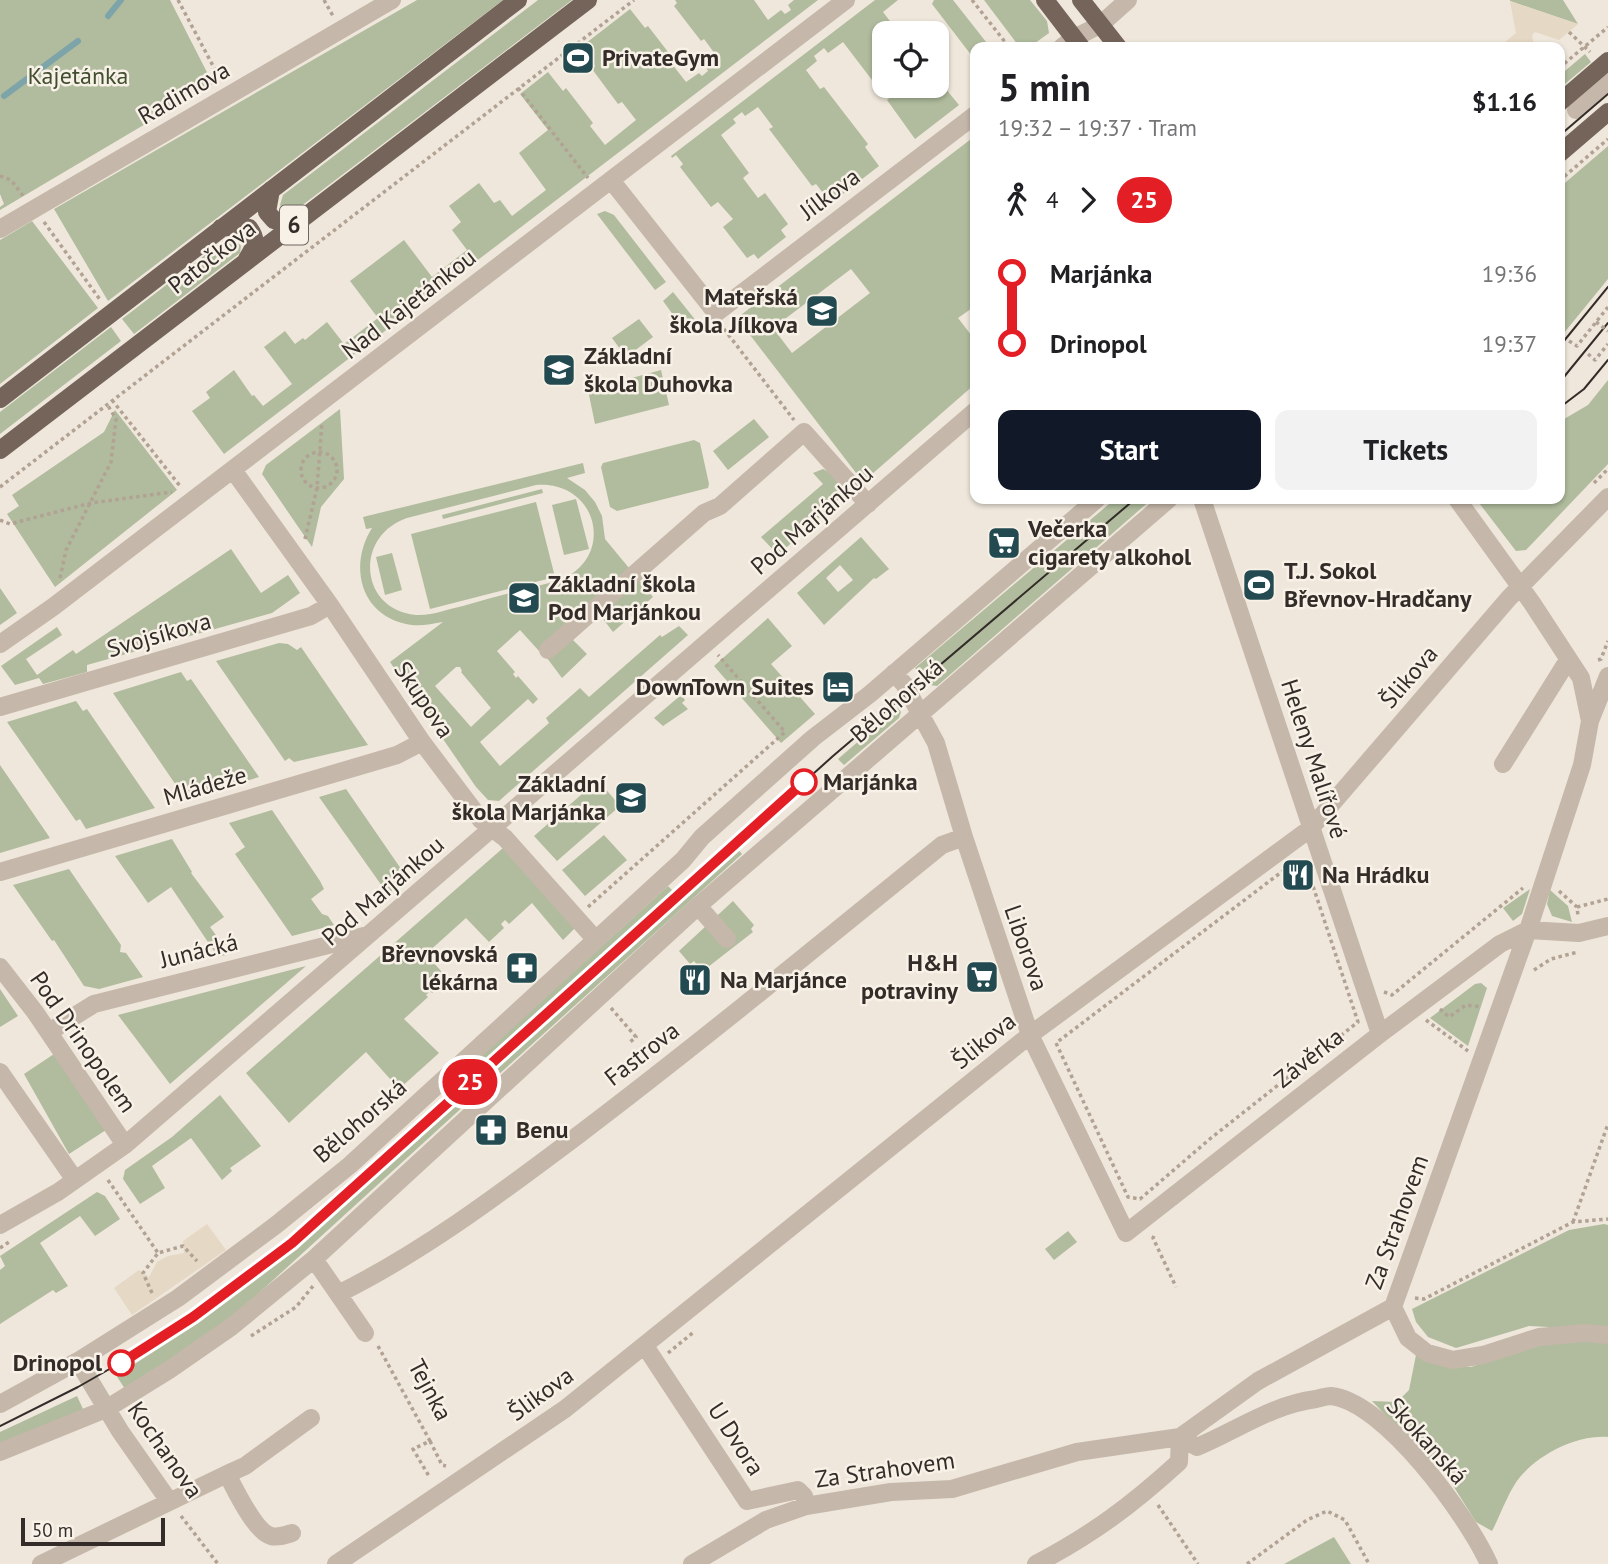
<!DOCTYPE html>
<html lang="en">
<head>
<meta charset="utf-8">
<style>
	:root { --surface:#fff; --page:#f2f2f2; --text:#202124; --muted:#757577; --accent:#111827 }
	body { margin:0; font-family:"PT Sans",sans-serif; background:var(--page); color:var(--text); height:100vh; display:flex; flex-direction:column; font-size:26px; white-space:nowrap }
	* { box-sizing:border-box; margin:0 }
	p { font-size:23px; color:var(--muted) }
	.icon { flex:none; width:38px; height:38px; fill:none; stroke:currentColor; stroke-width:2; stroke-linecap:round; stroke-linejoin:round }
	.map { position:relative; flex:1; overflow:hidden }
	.details { position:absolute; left:970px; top:42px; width:595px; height:462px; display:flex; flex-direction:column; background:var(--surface); border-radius:14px; box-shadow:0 2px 5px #0004 }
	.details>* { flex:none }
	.badge { padding:0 14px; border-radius:23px; font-size:24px; line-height:46px }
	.tools { position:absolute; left:872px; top:21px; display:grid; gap:14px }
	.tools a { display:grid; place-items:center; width:77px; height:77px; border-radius:14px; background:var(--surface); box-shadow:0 2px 5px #0004; font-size:35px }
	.scale { position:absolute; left:21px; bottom:18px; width:144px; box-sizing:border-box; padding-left:7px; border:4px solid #332c28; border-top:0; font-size:19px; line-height:24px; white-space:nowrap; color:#332c28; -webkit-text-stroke:5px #f7f1e7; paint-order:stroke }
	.map>.badge { position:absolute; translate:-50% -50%; box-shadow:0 0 0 4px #fff }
	.legs { display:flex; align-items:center; gap:10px; height:77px; padding:0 28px; font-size:23px }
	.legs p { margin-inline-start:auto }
	.summary { display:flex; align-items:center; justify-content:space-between; height:119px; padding:0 28px }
	h1 { font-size:38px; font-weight:600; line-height:52px }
	.action { display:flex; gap:14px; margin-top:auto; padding:14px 28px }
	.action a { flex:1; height:80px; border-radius:14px; background:var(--accent); color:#fff; font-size:28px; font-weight:600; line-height:80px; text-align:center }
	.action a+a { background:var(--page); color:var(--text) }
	ul { padding:0 28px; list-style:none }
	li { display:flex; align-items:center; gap:24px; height:70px; font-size:26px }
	li i { display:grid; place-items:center; width:10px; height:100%; margin:0 9px; background:currentColor }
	li i::after { content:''; width:18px; height:18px; margin:-9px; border:5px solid; border-radius:50%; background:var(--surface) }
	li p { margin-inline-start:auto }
	li:first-child i { background:linear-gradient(#0000 50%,currentColor 0) }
	li:last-child i { background:linear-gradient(currentColor 50%,#0000 0) }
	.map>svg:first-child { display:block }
	.green { fill:#b0bc9d; fill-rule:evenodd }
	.plaza { fill:#e5d8c4 }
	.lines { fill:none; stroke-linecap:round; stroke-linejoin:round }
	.stream { stroke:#7da4a9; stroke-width:6 }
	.path { stroke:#b1a293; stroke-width:3.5; stroke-dasharray:3.5 3.5; stroke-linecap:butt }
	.minor { stroke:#c5b7a9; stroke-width:18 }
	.major { stroke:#74645a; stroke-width:18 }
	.tram { stroke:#332c28; stroke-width:2 }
	.path-bridge { stroke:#b1a293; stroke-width:3.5; stroke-dasharray:3.5 3.5; stroke-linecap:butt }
	.line-1-casing { stroke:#fff; stroke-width:16 }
	.line-1 { stroke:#e31e25; stroke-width:10 }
	.stop-1-dot { fill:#fff; stroke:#e31e25; stroke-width:3.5 }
	.labels { text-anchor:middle; stroke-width:5; stroke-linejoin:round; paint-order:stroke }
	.shield { fill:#f7f1e7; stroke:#6e6761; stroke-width:2 }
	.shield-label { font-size:23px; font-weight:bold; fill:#332c28 }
	.poi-label { font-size:24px; font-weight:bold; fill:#332c28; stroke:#f7f1e7; text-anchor:start }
	.park-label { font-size:24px; fill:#414f2e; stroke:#f7f1e7 }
	.street-label { font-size:24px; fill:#332c28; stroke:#f7f1e7 }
	.stop-label { font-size:24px; font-weight:bold; fill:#332c28; stroke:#f7f1e7; text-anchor:start }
</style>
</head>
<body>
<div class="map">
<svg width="1608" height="1564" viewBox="0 0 1608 1564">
	<rect width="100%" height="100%" fill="#efe7db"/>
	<path class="green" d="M0,0H170L213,84L0,210V207L4,204L0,194Z
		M417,0H503L108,301L54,209Z
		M538,0H572L296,210L285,211L280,205L283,195Z
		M675,0H754L768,20L781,10L785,14L791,10L788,5L794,0H818L224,454L192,411L210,398L206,392L234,370L252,396L254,395L263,406L292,384L264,347L285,331L295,344L303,338L305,340L327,322L344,344L378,318L350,281L404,240L432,277L467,250L452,230L461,222L449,206L479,183L494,203L500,200L512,216L546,190L519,153L548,130L520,94L548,72L563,91L566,88L593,123L590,126L605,145L636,120L622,102L618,104L592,69L595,66L581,47L630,9L645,28L648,26L675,61L672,64L686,82L699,73L702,76L708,71L706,67L718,58L704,39L701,41L674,6L677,3Z
		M875,0H898L883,12L899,33H884V83L878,76L872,80L843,42L828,53L824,48L814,56L817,61L806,70L820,89L824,87L868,144L865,147L879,166L831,203L816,184L812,186L769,129L773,127L758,107L745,116L742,112L733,119L736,123L721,135L749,173L743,178L758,198L765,193L788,224L781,230L786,237L758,259L754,254L747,258L723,227L733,219L718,202L711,207L680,167L683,164L676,155L672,158L671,156Z
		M934,0H953L990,47H975V60L932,4Z
		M984,0H1030L1047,21L1049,33L1031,46L1018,45Z
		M1510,0H1563L1578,24L1510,1Z
		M1585,54L1591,62L1559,89V76Z
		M936,77L959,105L915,139L887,100L893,95L886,86H936Z
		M975,136V306L958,318L975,340V384L863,482L737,318ZM851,269L870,293L792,353L773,328Z
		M1608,146V279L1559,339V188Z
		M605,211L614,215L666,282L655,290L597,214Z
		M32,221L98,308L0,384V240Z
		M234,238L241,246L240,253L134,334L122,319L226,239Z
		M673,292L697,322L685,331L663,301Z
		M639,319L653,337L626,357L612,338Z
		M111,327L121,341L0,434V412Z
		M661,370L669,405L595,424L588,390Z
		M1608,380V464L1526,550L1516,551L1476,499H1559V422L1588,405Z
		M340,409L344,479L321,507L312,547L262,474L266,465Z
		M115,410L177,490L55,587L7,514L19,506L12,495L104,432Z
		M754,419L769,437L728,470L713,451Z
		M694,440L700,443L709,484L708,488L617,511L610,507L601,467L603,463Z
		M583,463L585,473L567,478L585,490L595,502L602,516L605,539L653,597L613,632L600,615L573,640L587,654L562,678L541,650L539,651L520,630L497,651L515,672L513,674L516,678L518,676L538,699L533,704L528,699L480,742L500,766L549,723L546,718L580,688L589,697L660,635L662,637L679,626L688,635L499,801L488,800L476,787L390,662L443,622C431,624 418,627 406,624C359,614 349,564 372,528L366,529L363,517ZM536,485C599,480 617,560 557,581C525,589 494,597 463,606C448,609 432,616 416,615C359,610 354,536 407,518ZM456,667H460L462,671L461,672L491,708L471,727L435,686Z
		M823,469C837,476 846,488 837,502L778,555L761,537L823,484L813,473Z
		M542,489L543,493L443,519L442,515Z
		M576,499L589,549L564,555L552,505Z
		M1115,499H1152L937,686L929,685L915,668Z
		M536,502L555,577L430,609L411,534Z
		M861,537L889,569L876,579L874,578L824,625L797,593ZM840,565L853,580L838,592L826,578Z
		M231,549L261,593L288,575L300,593L272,613L87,665V672L43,684L39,678L15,685L1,666L57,627L62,635L26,659L37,675L73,650L76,654Z
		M392,553L402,590L385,595L376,557Z
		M0,588L17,613L0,625Z
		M768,618L792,646L771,664L815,714L781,743L714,666Z
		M279,643L288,644L297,650L301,647L368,745L294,762L289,758L285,761L216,661Z
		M181,672L187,681L191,679L259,777L191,798L184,789L180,791L113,693Z
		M681,695L685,700L682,703L688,709L663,726L654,718Z
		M76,701L83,711L87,709L155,808L86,829L80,819L76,821L7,722Z
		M898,707L901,712L899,718L844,765L838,759Z
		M0,765L50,838L0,853Z
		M598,780L620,806L557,861L534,836Z
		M346,789L408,879L386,895L382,886L319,797Z
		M272,810L320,881L324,889L311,899L322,914L328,916L334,925L292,936L235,854L245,847L229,823Z
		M604,835L627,860L585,896L562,870Z
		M172,839L192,872L191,873L224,917L210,927L224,946L226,955L218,957L171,887L148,903L115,856Z
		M736,847L742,854L475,1096L458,1077L668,886L681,899Z
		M503,848L575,928L563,940L532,903L509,924L505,920L501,924L504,928L489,942L466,918L426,954L448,979L432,993L430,991L426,995L428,997L404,1019L439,1053L399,1089L366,1052L289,1123L246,1073Z
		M69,869L121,945L120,952L126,953L143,977L99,989L84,986L54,940L52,941L13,885Z
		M1530,889L1522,914L1513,921L1503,908Z
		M1550,890L1568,906L1572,922L1552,916L1547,904Z
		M733,901L754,925L751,929L753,932L699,974L696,971L699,967L694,961L690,964L679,951Z
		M306,966L170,1084L118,1015Z
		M1481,983L1487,988L1468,1046L1430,1018L1475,984Z
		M0,989L18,1016L0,1027Z
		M54,1054L106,1130L69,1154L24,1074Z
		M220,1095L261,1146L230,1168L232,1171L222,1180L191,1138L152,1166L165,1188L140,1204L123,1179L125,1170L172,1137Z
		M460,1098L466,1104L236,1314L205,1337L125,1389L114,1372L191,1327L275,1263Z
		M97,1192L105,1196L120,1219L95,1236L80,1216L40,1243L68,1286L56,1293L53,1290L0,1324V1270L5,1266L0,1256Z
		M1604,1224L1608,1225V1330L1529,1326L1456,1348L1428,1337L1416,1322L1412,1309L1569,1230Z
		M1068,1231L1077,1242L1054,1260L1045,1249Z
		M1598,1337L1608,1339V1437C1576,1435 1541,1453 1520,1477C1509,1490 1500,1516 1492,1531L1476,1522L1447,1476L1414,1445L1372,1401L1397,1402L1409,1390L1416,1355L1446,1367H1471L1536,1346Z
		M77,1396L83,1409L79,1412L0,1446V1432Z
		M1334,1537L1351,1564H1284Z"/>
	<path class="plaza" d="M1510,1L1578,24L1559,40L1535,32L1532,35L1534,47H1499L1516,33Z
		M207,1224L226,1250L132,1315L114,1288L139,1270L149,1277L157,1262L168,1256L184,1253L183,1241Z"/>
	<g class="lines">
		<path class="stream" d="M108,16L121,0
			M4,96L78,41"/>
		<path class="path" d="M178,0L220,79
			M324,0L333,16
			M972,0L1009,47
			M1569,32L1590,52
			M1559,68L1608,27
			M518,88L588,178
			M0,176L11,180L24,197
			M1559,181L1608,139
			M44,222L101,301
			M724,329L794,420
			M1569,341L1577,346L1608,307
			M1588,354L1595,360L1608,344
			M112,400L180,486
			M301 470a18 18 0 1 1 36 0a18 18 0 1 1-36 0Z
			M1594,483L1608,469
			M0,487L634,0
			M0,520L10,524L91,503L172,492
			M305,539L317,488L322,422
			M60,578L66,550L111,462L116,419L107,404
			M1598,660L1601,659L1608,641
			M1313,774L1324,786
			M1296,861L1305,862L1358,1022L1211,1138L1140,1199L1128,1197L1056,1043Z
			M1559,891L1577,907L1578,916
			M588,907L785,732L718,655
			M1577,907L1608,899
			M1534,970L1551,959L1578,952
			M1384,992L1392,995L1523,888
			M611,1008L636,1037L629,1043
			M1440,1009L1449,1017L1466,1005L1482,1007
			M1426,1020L1468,1051
			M108,1180L158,1253
			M1573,1222L1608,1124
			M1154,1236L1153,1238L1176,1287
			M0,1248L9,1242
			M152,1293L143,1273L158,1253L183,1246L197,1261
			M1415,1298L1424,1299L1573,1222L1608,1219
			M251,1336L296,1307L313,1286
			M378,1346L430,1441L413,1449L430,1478
			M668,1353L695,1331
			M430,1441L442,1465L446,1466
			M1158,1505L1198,1564
			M181,1516L218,1564
			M1247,1564L1307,1520L1327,1511L1345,1520L1369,1564"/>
		<path class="minor" d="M1062,47L1074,38L1100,25L1128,0
			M1576,110L1608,82
			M611,180L716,313L975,115
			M0,229L392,0
			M233,470L330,605L422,742L481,820L505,838L596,940
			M1202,499L1380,1034
			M0,644L53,607L846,0
			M548,650L704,513L720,506L804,432L868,504
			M894,673L904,684L936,743L964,837L1030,1035L1126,1233L1380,1034L1500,944L1528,930
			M0,707L311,616L330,605
			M1590,721L1608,676
			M1503,764L1568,660
			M0,872L397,755L422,742
			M698,906L727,939
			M1528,930L1579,933L1608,926
			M0,967L35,1012L125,1145
			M49,1032L94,1004L368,935
			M0,1072L75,1180
			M0,1225L58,1192L125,1145L975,411
			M314,1259L365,1333
			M338,1294C423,1252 501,1193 577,1136C701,1042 821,943 942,845L964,837
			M1393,1307L1408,1338L1427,1353L1453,1360L1483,1355L1539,1337L1584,1333L1608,1335
			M645,1346L747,1501L798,1490L804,1496L806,1506
			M78,1361L120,1431L169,1501
			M0,1404L78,1361L178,1298L276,1225L350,1165L683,860L702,837L813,738L870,694L1097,499
			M1180,1437L1197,1447C1238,1430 1271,1405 1316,1399C1320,1398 1327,1396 1331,1396C1385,1402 1468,1517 1489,1564
			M0,1452L106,1409L169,1370L231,1327L314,1259L698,906L1169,499
			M292,1533C286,1535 278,1538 271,1536C255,1532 235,1489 227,1474L245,1466L311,1418
			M41,1564L227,1474
			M336,1564L565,1409L1030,1035L1311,828L1509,598L1608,497
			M692,1564L766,1520L806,1506L891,1492L952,1489L1077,1452L1180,1437L1258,1381L1393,1307L1528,930L1582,765L1590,721L1581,678L1532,603L1457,499
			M1036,1564C1093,1534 1132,1505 1179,1462L1180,1437"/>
		<path class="major" d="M1045,0L1081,47
			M1081,0L1118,47
			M1559,103L1608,61
			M1559,154L1608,112
			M271,190L267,212L274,220L286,222L300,218
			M221,228L237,226L249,228C258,240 255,246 247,259
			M0,399L518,0
			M0,450L588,0"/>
		<path class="tram" d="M1559,136L1608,94
			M1559,347L1608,287
			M1559,383L1608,323
			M1559,408L1584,389L1608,360
			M0,1426L78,1387L134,1355L193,1317L292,1243L833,756L1135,499"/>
		<path class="path-bridge" d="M1596,322L1608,331"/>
	</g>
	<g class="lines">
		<defs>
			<path id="line-1" d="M121,1363L193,1317L292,1243L804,782"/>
		</defs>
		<use href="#line-1" class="line-1-casing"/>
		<use href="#line-1" class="line-1"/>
	</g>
	<defs>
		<symbol id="stadium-square" viewBox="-11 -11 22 22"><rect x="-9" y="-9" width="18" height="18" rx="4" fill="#224a50" stroke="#f7f1e7"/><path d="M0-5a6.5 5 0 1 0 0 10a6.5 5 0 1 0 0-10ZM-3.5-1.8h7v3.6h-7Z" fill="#fff"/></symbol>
		<symbol id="school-square" viewBox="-11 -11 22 22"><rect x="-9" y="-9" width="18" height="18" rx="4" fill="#224a50" stroke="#f7f1e7"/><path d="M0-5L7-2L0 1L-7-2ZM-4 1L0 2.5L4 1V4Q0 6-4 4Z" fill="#fff"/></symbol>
		<symbol id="supermarket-square" viewBox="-11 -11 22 22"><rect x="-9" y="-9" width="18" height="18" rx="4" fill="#224a50" stroke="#f7f1e7"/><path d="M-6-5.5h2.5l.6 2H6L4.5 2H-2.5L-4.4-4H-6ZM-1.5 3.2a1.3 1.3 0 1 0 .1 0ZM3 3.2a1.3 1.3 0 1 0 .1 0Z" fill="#fff"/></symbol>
		<symbol id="hotel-square" viewBox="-11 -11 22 22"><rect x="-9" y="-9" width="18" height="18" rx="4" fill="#224a50" stroke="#f7f1e7"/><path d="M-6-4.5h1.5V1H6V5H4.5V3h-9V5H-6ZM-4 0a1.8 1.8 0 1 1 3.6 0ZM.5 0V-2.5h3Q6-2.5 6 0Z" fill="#fff"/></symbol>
		<symbol id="restaurant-square" viewBox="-11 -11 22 22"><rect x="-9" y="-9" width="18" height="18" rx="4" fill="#224a50" stroke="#f7f1e7"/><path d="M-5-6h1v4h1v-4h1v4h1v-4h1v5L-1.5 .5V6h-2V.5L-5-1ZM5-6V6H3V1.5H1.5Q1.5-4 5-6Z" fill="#fff"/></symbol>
		<symbol id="pharmacy-square" viewBox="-11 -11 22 22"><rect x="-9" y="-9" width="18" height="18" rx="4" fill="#224a50" stroke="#f7f1e7"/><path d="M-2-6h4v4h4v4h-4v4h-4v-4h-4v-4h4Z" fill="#fff"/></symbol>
	</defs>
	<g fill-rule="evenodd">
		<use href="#stadium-square" x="559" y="39" width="38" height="38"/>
		<use href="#school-square" x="803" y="292" width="38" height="38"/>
		<use href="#school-square" x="540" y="351" width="38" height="38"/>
		<use href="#supermarket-square" x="985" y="524" width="38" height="38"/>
		<use href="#stadium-square" x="1240" y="566" width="38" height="38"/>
		<use href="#school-square" x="505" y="579" width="38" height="38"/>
		<use href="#hotel-square" x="819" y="668" width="38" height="38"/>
		<use href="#school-square" x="612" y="779" width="38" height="38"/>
		<use href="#restaurant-square" x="1279" y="856" width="38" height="38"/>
		<use href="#pharmacy-square" x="503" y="949" width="38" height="38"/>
		<use href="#supermarket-square" x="963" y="958" width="38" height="38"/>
		<use href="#restaurant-square" x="676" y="961" width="38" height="38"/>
		<use href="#pharmacy-square" x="472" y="1111" width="38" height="38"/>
	</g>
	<g class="stop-1-dot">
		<circle cx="804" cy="782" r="12"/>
		<circle cx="121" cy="1363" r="12"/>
	</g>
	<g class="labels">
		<rect class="shield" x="280" y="205.5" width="28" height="39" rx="5"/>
		<g class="shield-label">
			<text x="294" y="233">6</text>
		</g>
		<g class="poi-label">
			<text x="602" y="66">PrivateGym</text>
			<text x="798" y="305" text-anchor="end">Mateřská<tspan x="798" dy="28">škola Jílkova</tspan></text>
			<text x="584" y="364">Základní<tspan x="584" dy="28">škola Duhovka</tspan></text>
			<text x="1028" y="537">Večerka<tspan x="1028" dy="28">cigarety alkohol</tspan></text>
			<text x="1284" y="579">T.J. Sokol<tspan x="1284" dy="28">Břevnov-Hradčany</tspan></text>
			<text x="548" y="592">Základní škola<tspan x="548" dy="28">Pod Marjánkou</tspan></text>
			<text x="814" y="695" text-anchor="end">DownTown Suites</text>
			<text x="606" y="792" text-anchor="end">Základní<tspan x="606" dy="28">škola Marjánka</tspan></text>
			<text x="1322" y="883">Na Hrádku</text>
			<text x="498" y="962" text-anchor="end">Břevnovská<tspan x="498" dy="28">lékárna</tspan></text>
			<text x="958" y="971" text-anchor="end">H&amp;H<tspan x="958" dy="28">potraviny</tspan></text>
			<text x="720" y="988">Na Marjánce</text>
			<text x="516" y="1138">Benu</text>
		</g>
		<g class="park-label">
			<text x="78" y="84">Kajetánka</text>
		</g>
		<g class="street-label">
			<text transform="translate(184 93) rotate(-30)" y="8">Radimova</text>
			<text transform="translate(830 194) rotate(-37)" y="8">Jílkova</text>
			<text transform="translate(212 257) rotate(-38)" y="8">Patočkova</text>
			<text transform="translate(409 304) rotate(-38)" y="8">Nad Kajetánkou</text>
			<text transform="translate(812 520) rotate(-41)" y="8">Pod Marjánkou</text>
			<text transform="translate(159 635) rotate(-16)" y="8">Svojsíkova</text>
			<text transform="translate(1409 677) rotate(-49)" y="8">Šlikova</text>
			<text transform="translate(424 700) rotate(56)" y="8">Skupova</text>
			<text transform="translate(897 701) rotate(-41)" y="8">Bělohorská</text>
			<text transform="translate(1314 759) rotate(72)" y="8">Heleny Malířové</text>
			<text transform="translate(205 786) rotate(-16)" y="8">Mládeže</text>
			<text transform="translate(383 891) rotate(-41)" y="8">Pod Marjánkou</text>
			<text transform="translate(1026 948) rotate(71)" y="8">Liborova</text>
			<text transform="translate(199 951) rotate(-14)" y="8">Junácká</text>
			<text transform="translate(984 1041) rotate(-39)" y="8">Šlikova</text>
			<text transform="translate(83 1042) rotate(55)" y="8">Pod Drinopolem</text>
			<text transform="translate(642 1054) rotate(-38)" y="8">Fastrova</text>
			<text transform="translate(1309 1058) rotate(-38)" y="8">Závěrka</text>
			<text transform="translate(360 1121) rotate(-41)" y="8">Bělohorská</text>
			<text transform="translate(1397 1222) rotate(-70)" y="8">Za Strahovem</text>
			<text transform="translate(430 1390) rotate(62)" y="8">Tejnka</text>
			<text transform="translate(541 1394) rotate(-36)" y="8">Šlikova</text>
			<text transform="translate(736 1439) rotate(57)" y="8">U Dvora</text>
			<text transform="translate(1427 1441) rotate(48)" y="8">Skokanská</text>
			<text transform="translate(165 1450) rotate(55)" y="8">Kochanova</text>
			<text transform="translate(885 1470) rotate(-8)" y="8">Za Strahovem</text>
		</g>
		<g class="stop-label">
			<text x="823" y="790">Marjánka</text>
			<text x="102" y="1371" text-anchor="end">Drinopol</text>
		</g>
	</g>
</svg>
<div class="tools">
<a><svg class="icon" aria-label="locate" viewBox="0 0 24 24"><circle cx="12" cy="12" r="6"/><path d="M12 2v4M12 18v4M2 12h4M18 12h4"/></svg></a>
</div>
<div class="scale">50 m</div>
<b class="badge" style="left:470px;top:1082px;background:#e31e25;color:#fff">25</b>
<section class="details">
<div class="summary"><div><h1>5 min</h1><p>19:32 – 19:37 · Tram</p></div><b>$1.16</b></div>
<div class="legs"><svg class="icon" aria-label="walk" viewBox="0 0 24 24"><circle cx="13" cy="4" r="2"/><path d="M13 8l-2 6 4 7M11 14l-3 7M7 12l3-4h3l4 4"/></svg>4<svg class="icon" aria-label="forward" viewBox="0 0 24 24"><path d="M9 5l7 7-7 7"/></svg><b class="badge" style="background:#e31e25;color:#fff">25</b></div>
<ul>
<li><i style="color:#e31e25"></i><b>Marjánka</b><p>19:36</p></li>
<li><i style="color:#e31e25"></i><b>Drinopol</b><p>19:37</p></li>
</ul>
<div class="action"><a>Start</a><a>Tickets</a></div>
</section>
</div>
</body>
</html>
